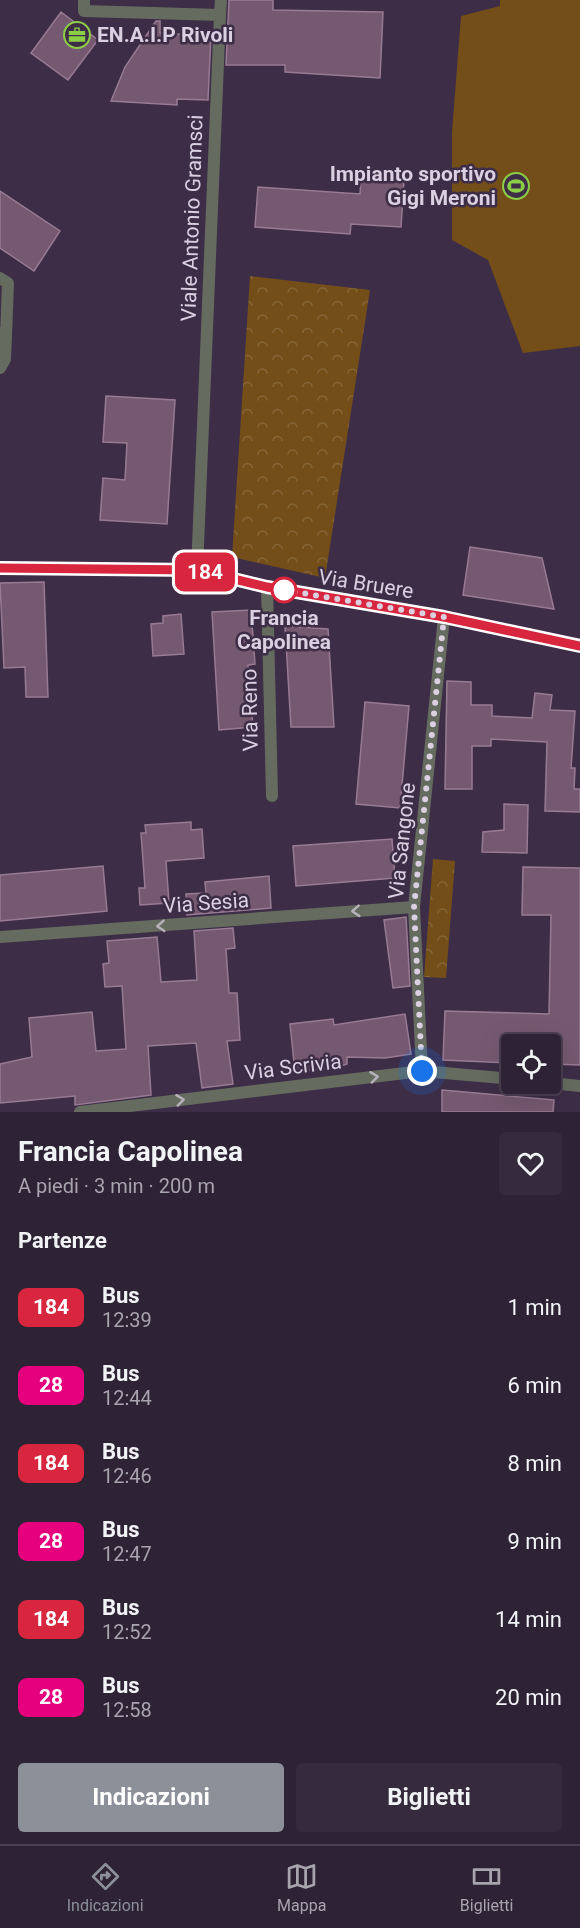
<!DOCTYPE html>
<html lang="it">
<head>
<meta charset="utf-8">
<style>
	:root { --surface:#2e2235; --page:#362a3d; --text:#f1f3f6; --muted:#a7a4ad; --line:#493f50; --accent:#8c9099 }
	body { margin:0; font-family:Roboto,sans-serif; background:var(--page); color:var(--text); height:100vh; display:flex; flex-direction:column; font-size:22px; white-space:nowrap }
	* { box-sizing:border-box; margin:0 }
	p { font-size:20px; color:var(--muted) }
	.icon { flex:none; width:33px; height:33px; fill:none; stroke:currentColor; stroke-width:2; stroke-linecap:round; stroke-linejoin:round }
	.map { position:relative; height:1112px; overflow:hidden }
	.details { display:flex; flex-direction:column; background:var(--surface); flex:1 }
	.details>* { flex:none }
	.badge { padding:0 12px; border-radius:9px; font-size:21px; line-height:39px }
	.fabs { position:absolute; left:501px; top:1034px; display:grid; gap:12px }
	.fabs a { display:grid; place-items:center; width:60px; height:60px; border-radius:6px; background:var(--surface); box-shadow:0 6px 24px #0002,0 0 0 2px var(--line); font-size:30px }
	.you { position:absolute; width:30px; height:30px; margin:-15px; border:4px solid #fff; border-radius:50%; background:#1a73e8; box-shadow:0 0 0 9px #1a73e833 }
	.map>.badge { position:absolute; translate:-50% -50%; box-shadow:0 0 0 3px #fff }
	h2 { padding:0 18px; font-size:22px; line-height:54px }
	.round { display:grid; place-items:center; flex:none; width:63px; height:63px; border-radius:6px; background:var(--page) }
	.headline { display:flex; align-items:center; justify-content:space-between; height:102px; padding:0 18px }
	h1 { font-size:28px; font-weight:700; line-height:45px }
	.action { display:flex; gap:12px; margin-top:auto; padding:12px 18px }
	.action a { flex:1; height:69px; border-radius:6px; background:var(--accent); color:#fff; font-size:24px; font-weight:700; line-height:69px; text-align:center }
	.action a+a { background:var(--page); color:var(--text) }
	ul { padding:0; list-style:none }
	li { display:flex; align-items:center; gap:18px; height:78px; padding:0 18px }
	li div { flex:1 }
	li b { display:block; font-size:22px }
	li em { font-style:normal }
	li .badge { min-width:66px; font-weight:700; text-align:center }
	.menu { display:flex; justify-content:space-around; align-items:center; height:84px; border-top:2px solid var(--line); background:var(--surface); font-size:16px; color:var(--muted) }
	.menu a { display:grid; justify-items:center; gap:3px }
	.menu .on { color:var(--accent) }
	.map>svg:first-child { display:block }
	.green { fill:#734e18 }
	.park { fill:url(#park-crowns) }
	.building { fill:#755970; stroke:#987b93; stroke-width:1.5 }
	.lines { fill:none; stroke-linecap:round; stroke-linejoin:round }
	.minor { stroke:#656c5f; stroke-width:12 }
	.tertiary { stroke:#656c5f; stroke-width:12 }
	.oneway { stroke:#b7b2ba }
	.line-casing { stroke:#fff; stroke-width:14 }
	.line { stroke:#d7263d; stroke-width:9 }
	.walk { stroke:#dad0e1; stroke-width:6; stroke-dasharray:0 10.8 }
	.stop-dot { fill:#fff; stroke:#d7263d; stroke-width:3 }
	.labels { text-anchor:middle; stroke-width:5; stroke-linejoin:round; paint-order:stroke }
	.poi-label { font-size:21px; font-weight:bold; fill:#dad0e1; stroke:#3d2d47; text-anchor:start }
	.street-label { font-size:21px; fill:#dad0e1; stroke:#3d2d47 }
	.stop-label { font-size:21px; font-weight:bold; fill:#dad0e1; stroke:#3d2d47 }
</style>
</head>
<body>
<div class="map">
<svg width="580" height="1112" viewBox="0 0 580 1112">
	<defs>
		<pattern id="park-crowns" width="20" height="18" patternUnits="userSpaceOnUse" patternTransform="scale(1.5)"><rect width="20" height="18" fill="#734e18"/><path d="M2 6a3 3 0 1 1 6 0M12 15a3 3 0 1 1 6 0" fill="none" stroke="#866639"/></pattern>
	</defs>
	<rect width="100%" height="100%" fill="#3d2d47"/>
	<path class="green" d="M500,0H580V346L523,353L488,260L452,240V132L461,16L500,6Z"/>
	<path class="park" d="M250,276L370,290L325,578L232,557Z
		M433,859L455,861L446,978L424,977Z"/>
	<path class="building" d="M229,0H273V10L383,12L380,78L285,72V65H226Z
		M61,12L98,40L68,80L31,53Z
		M156,21H160V33L211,36L208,100L177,99V105L111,101L125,67Z
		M361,178L404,180L401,227L351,224L350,234L255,227L258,187L360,194Z
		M0,191L60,231L34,271L0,248Z
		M106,396L175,400L167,524L100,520L103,478L125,480L127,443L103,442Z
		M470,547L542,558L554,609L463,595Z
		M44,582L48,697H26L25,667L4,668L0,583Z
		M251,610L255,664L248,665L253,727L219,730L212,612Z
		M181,614L184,654L153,656L151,624L163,623V616Z
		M285,626L328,629L334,727H291Z
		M447,681L471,682V705H492V716L532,718L535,693L552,695L550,710L575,711L571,768H575L574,789H580V812L545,811L547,742L491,739V746H472V789H445Z
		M365,702L409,706L400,808L356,804Z
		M504,804L528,805L527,853L482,852L483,832L504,830Z
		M191,822V830L202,829L204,858L166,861L169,903L140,905L139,888H145L141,833H146L145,825Z
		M392,839L395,878L296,886L293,846Z
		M103,866L107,911L0,921V875Z
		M523,867L580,868V1065L550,1064V1044H512V1063L443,1060L445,1011L549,1014L551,915H522Z
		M269,876L271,908L187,915L186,894L206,893L205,882Z
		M406,917L410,986L393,988L384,920Z
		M233,928L235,948L226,949L229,993H237L240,1040L227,1041L233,1084L202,1088L196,1043L148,1046L151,1095L75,1105V1096L0,1103V1064L32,1057L29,1018L92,1012L96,1051L126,1049L122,986L105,987L103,964L109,963L107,941L157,937L161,982L197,980L194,931Z
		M405,1014L411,1054L385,1058L347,1057V1064L338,1067L295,1072L290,1024L333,1019L334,1025Z
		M442,1090L554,1100L553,1112H442Z"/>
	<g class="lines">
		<path class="minor" d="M84,0V11L220,15L197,570
			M220,15L221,0
			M0,278L8,283L6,336
			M0,368L5,359L6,336L1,333
			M267,587L272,796
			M0,937L414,907
			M422,1071L414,907L444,617
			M550,1083L580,1086
			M80,1112L422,1071L512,1079"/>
		<path class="tertiary" d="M0,568L197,570L267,587L444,617L580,646"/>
	</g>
	<defs><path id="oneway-chevron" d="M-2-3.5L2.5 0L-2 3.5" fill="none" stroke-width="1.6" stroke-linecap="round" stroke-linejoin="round" transform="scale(1.5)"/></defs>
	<g class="oneway">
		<use href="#oneway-chevron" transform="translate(356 911) rotate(176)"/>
		<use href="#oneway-chevron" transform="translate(161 926) rotate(176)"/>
		<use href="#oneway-chevron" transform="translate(374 1077) rotate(-7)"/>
		<use href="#oneway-chevron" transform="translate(180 1100) rotate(-7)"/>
	</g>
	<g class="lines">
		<defs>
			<path id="line" d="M0,568L197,570L267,587L444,617L580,646"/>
		</defs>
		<use href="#line" class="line-casing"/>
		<use href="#line" class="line"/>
		<path class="walk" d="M284,590L444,617L414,907L422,1071"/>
	</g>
	<defs>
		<symbol id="office-ring" viewBox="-11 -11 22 22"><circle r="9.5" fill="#3d2d47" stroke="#8bce46" stroke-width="1.5"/><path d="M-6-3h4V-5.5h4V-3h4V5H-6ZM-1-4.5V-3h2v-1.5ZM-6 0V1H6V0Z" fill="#8bce46"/></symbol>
		<symbol id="stadium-ring" viewBox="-11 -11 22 22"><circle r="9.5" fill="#3d2d47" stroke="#8bce46" stroke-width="1.5"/><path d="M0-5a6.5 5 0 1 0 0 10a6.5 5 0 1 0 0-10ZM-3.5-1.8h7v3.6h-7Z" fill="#8bce46"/></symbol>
	</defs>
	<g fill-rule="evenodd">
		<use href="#office-ring" x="62" y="20" width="30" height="30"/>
		<use href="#stadium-ring" x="501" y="171" width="30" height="30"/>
	</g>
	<circle class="stop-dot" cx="284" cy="590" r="12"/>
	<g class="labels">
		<g class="poi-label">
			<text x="97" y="42">EN.A.I.P Rivoli</text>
			<text x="496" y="181" text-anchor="end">Impianto sportivo<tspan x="496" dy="24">Gigi Meroni</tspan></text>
		</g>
		<g class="street-label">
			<text transform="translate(192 218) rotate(-88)" y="7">Viale Antonio Gramsci</text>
			<text transform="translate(366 584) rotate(9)" y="7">Via Bruere</text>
			<text transform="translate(250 710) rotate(-91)" y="7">Via Reno</text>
			<text transform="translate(402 841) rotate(-84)" y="7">Via Sangone</text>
			<text transform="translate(206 903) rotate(-4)" y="7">Via Sesia</text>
			<text transform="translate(293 1067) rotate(-7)" y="7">Via Scrivia</text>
		</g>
		<g class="stop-label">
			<text x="284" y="625">Francia<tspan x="284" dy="24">Capolinea</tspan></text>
		</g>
	</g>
</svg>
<div class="fabs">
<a><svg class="icon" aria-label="locate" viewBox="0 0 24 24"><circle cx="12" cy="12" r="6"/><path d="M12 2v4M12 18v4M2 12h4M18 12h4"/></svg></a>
</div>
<div class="you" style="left:422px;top:1071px"></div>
<b class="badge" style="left:205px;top:572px;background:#d7263d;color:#fff">184</b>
</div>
<section class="details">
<div class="headline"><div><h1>Francia Capolinea</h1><p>A piedi · 3 min · 200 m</p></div><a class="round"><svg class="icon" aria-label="heart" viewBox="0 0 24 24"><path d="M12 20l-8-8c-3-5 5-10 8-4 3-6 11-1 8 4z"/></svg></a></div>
<h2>Partenze</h2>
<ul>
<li><span class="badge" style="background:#d7263d;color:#fff">184</span><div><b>Bus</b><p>12:39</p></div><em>1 min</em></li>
<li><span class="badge" style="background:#e6007e;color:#fff">28</span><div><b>Bus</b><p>12:44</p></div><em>6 min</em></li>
<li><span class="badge" style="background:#d7263d;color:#fff">184</span><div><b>Bus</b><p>12:46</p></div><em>8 min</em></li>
<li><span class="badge" style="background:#e6007e;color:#fff">28</span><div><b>Bus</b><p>12:47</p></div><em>9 min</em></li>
<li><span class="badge" style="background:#d7263d;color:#fff">184</span><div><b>Bus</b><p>12:52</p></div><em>14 min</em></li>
<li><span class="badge" style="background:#e6007e;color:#fff">28</span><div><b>Bus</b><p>12:58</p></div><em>20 min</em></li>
</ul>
<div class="action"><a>Indicazioni</a><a>Biglietti</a></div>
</section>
<nav class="menu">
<a class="on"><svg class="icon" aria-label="directions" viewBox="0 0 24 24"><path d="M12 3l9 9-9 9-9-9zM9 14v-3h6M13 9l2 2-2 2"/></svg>Indicazioni</a>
<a><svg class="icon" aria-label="map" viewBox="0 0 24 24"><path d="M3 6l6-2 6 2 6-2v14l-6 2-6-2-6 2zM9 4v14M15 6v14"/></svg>Mappa</a>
<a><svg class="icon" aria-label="tickets" viewBox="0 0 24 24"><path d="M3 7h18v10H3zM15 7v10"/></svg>Biglietti</a>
</nav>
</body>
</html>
